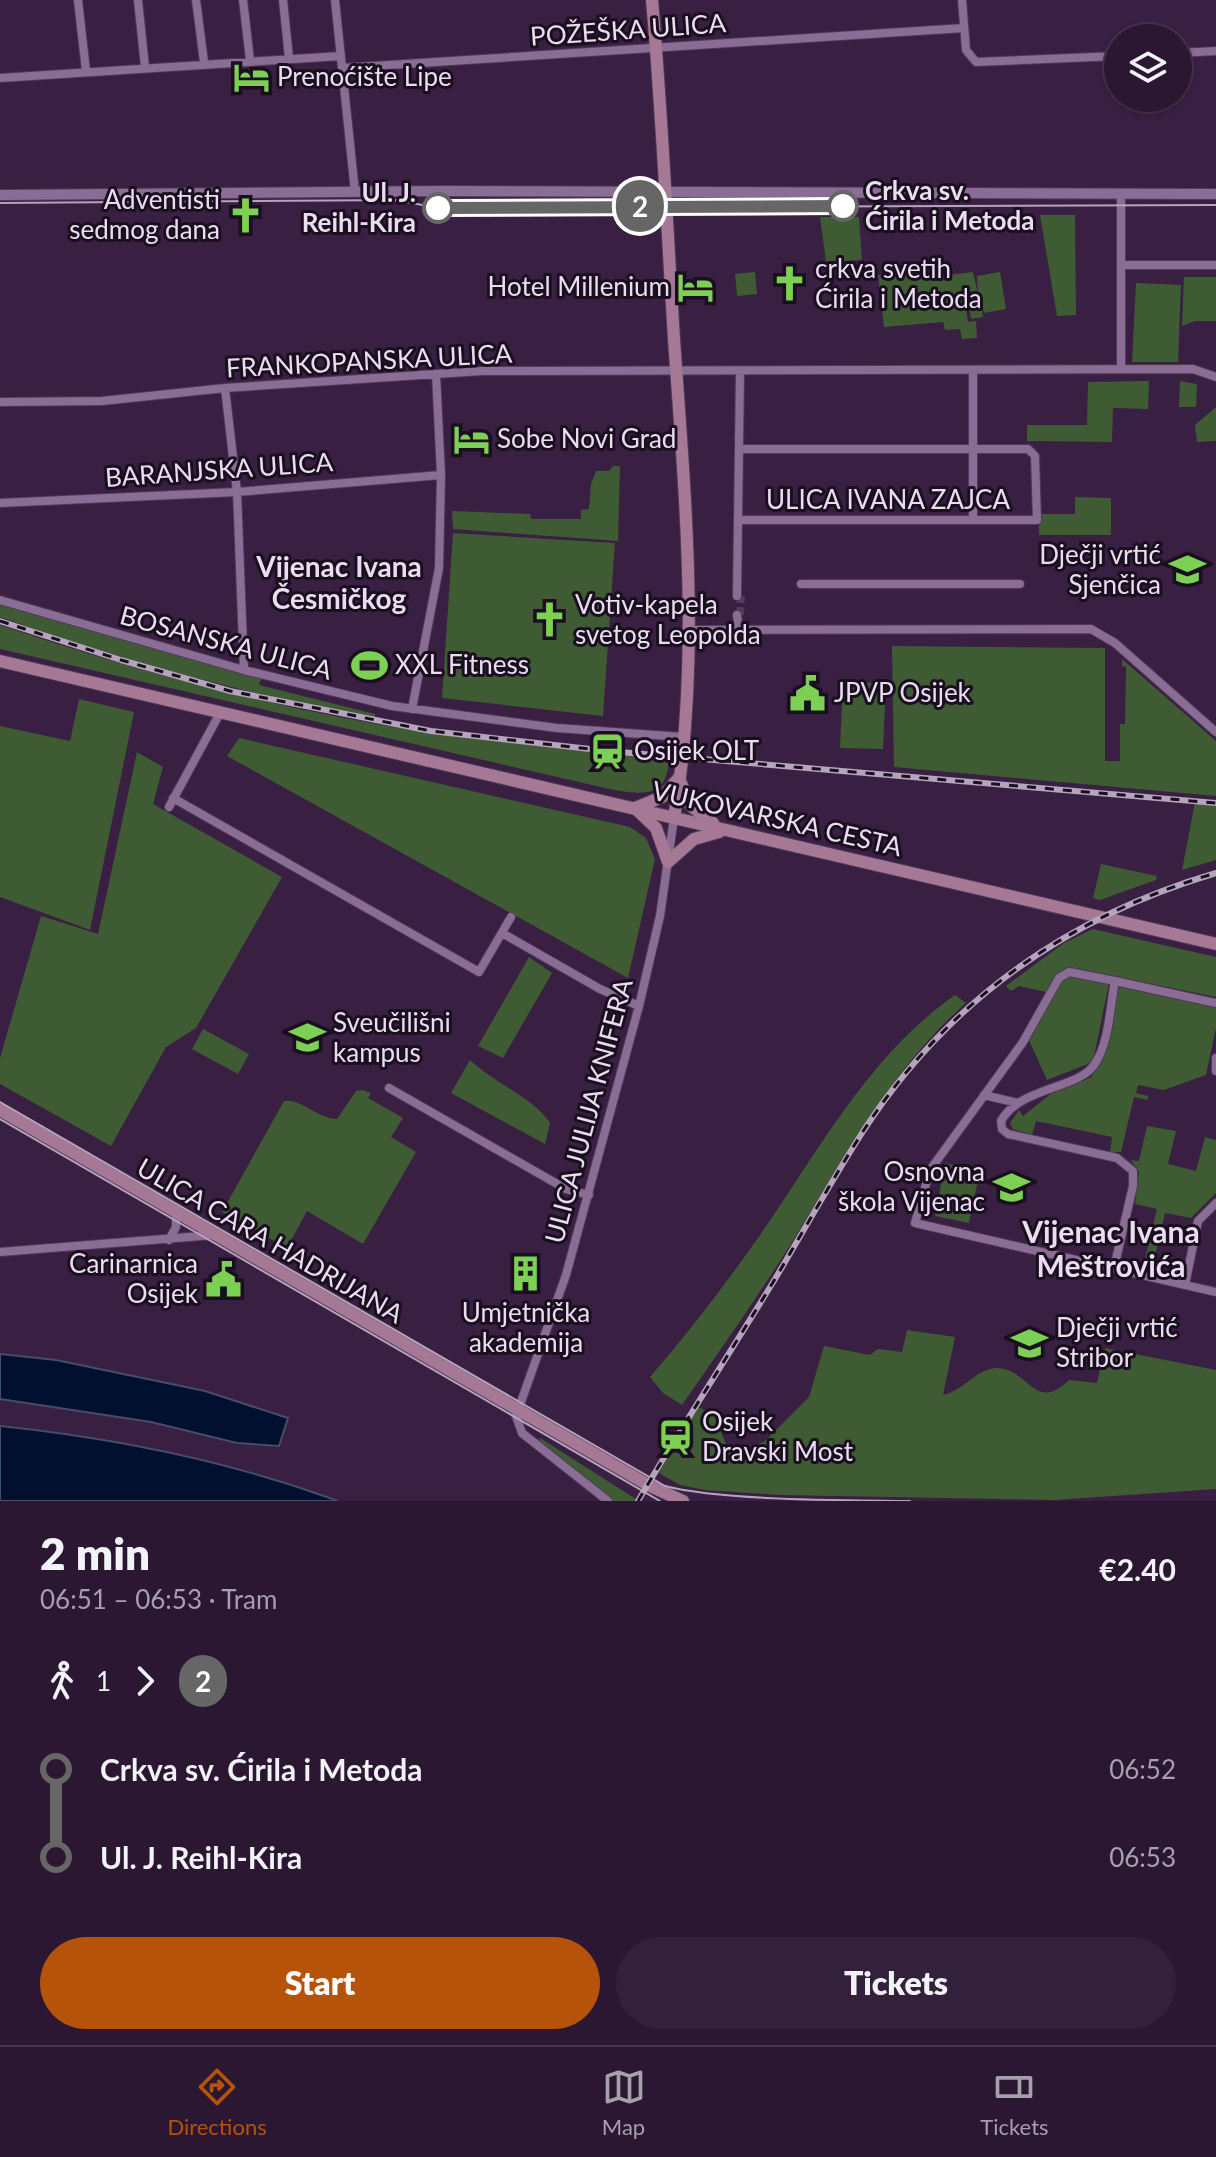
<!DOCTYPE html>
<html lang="en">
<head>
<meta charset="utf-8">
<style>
	:root { --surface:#2b1732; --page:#33203a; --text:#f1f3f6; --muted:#a69fac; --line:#47364d; --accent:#b45309 }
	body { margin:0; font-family:Lato,sans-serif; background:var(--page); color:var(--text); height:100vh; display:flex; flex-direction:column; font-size:30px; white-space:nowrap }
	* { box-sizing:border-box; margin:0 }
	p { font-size:26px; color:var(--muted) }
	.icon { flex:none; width:44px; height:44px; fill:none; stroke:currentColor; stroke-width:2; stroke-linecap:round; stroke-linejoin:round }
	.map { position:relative; height:1501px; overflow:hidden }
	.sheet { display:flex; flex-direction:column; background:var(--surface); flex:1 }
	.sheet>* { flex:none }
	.badge { padding:0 16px; border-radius:26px; font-size:28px; line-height:52px }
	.fabs { position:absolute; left:1104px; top:24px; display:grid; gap:16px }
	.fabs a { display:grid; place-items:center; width:88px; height:88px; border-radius:50%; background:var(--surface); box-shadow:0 2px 6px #0004,0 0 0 2px var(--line); font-size:40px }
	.map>.badge { position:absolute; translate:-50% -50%; box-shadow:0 0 0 4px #fff }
	.legs { display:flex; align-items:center; gap:12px; height:88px; padding:0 40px; font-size:26px }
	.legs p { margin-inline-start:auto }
	.overview { display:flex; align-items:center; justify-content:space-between; height:136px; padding:0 40px }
	h1 { font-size:44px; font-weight:800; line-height:60px }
	.action { display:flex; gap:16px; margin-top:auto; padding:16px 40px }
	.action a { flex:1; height:92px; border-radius:48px; background:var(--accent); color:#fff; font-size:32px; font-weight:800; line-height:92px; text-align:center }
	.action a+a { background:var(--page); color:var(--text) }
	ul { padding:0 40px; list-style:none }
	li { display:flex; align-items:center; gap:28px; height:88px; font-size:30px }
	li i { display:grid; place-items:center; width:12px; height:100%; margin:0 10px; background:currentColor }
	li i::after { content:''; width:20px; height:20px; margin:-10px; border:6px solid; border-radius:50%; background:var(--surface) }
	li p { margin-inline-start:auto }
	li:first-child i { background:linear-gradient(#0000 50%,currentColor 0) }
	li:last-child i { background:linear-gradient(currentColor 50%,#0000 0) }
	.menu { display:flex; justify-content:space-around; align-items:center; height:112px; border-top:2px solid var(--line); background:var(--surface); font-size:22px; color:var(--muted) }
	.menu a { display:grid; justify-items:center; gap:4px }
	.menu .selected { color:var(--accent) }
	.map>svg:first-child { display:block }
	.green { fill:#3f5b34 }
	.water { fill:#00102e; stroke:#474d69; stroke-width:2 }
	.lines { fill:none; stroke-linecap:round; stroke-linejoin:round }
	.minor-tunnel { stroke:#543b5c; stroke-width:8; stroke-dasharray:8 4; stroke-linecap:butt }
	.minor-casing { stroke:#503a58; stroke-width:10 }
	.tertiary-casing { stroke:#503a58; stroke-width:12 }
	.secondary-casing { stroke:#503a58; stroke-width:14 }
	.minor { stroke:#8a6d94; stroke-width:8 }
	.tertiary { stroke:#8a6d94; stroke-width:10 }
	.secondary { stroke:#a57995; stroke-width:12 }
	.tram { stroke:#b6a3bd; stroke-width:2 }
	.rail-casing { stroke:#b6a3bd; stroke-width:6 }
	.rail { stroke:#1a0f1e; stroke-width:3; stroke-dasharray:9; stroke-linecap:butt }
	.line-1-casing { stroke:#fff; stroke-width:18 }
	.line-1 { stroke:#666; stroke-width:12 }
	.stop-1-dot { fill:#fff; stroke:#666; stroke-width:4 }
	.labels { text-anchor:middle; stroke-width:6; stroke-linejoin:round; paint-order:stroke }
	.street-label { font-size:26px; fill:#ecdcf2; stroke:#1a0f1e }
	.poi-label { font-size:26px; fill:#ecdcf2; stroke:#1a0f1e; text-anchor:start }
	.stop-label { font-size:26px; font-weight:bold; fill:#ecdcf2; stroke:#1a0f1e; text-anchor:start }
	.neighbourhood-label { font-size:28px; font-weight:bold; fill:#ecdcf2; stroke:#1a0f1e }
	.quarter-label { font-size:30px; font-weight:bold; fill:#ecdcf2; stroke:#1a0f1e }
</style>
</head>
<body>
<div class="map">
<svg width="1216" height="1501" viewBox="0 0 1216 1501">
	<rect width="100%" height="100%" fill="#391f42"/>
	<path class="green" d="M1040,215H1075L1076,315L1057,316Z
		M820,217H859L862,260L826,262Z
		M755,272L757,294L737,296L735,274Z
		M973,272L978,294L977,276L1000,272L1006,309L984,313L981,302L983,317L971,319L967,296L970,294L964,295L968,322L976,321L977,338L962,339L960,329L945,330L943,322L884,327L878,275L909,274L924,278Z
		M1184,277H1216V321H1195L1182,326Z
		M1136,283L1181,285L1178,362H1132Z
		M1149,381L1148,409L1113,408L1112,442L1027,441V425H1087L1088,382Z
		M1180,381L1197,384L1196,407H1179Z
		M1216,407V441L1197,442L1195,425Z
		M613,466H620L618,541L453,529L452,511L530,514L531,519H581V510L589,509L591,484L596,471H609Z
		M1075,497L1111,498V535H1039V514H1075Z
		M453,533L615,543L603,716L442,698Z
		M0,604L261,678L259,685L375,714V718C246,694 123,661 0,617Z
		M0,625C139,672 281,710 426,732C506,744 588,750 669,758C668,797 645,795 614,790L0,649Z
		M892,646L1105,648V761H1120V724H1125L1126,667L1122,666V659L1216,741V796L894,767Z
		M843,682L886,683L883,749L840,748Z
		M79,699L134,712L90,930L0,897V726L70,741Z
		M239,738L630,827L646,838L655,859L628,978L227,756Z
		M137,752L163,767L153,804L282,877L196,1028L166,1047L111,1146L0,1084V1058L41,916L98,934Z
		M1195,802L1216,805V860L1182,870Z
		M1101,864L1157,876L1156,880L1100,900L1093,898Z
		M1093,929L1216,957V997L1070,967L1061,973L1046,992L1019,986L1011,991L1006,986L1064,943Z
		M529,957L552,973L503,1058L478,1046Z
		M1067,975L1109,983L1094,1057L1088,1064L1047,1080L1028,1038L1061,979Z
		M1117,984L1216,1006V1028L1206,1075L1164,1090L1138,1085L1136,1093L1148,1096V1100L1134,1097L1121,1152H1110L1112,1137L1036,1121L1032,1135L1013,1129L1010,1123L1019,1110L1023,1116L1052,1093L1092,1077L1091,1073L1099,1065Z
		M955,995L966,1003C891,1069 843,1160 791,1244C756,1299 719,1352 682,1405L663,1393L650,1377C694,1326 735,1272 773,1216C826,1137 876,1050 955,995Z
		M203,1029L249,1054L238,1074L192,1049Z
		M470,1060C494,1083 534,1098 550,1123L545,1144L451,1093Z
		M362,1090L371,1093L368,1098L403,1118L391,1137L416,1152L363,1244L307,1211L287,1248L222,1212L284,1101C303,1099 317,1119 337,1119L356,1091Z
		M1147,1126L1176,1131L1168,1164L1196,1171L1205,1137L1216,1140V1193L1191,1218L1165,1213L1154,1261L1145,1259L1157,1209L1135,1204L1139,1172L1131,1160L1139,1161Z
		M945,1163L980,1170L969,1223L935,1216Z
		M907,1330L955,1337L943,1395C964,1391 977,1367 999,1368C1030,1371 1035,1413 1069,1380L1097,1383L1105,1348L1216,1370V1489L1054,1500L779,1495L705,1490L680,1485L659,1473L698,1407L714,1415L728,1449L745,1451L765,1441L809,1397L824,1346L870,1355L878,1349L902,1352Z
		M540,1438L639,1501H613L538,1442Z"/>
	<path class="water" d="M0,1354L56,1360L205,1391L288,1418L279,1446L237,1443L151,1422L0,1399Z
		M0,1426C115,1438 229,1461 338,1501H0Z"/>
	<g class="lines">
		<path class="minor-tunnel" d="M740,615L741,596"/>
		<defs>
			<path id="minor" d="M78,0L86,71
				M138,0L145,67
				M196,0L204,62
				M243,0L250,60
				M283,0L289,58
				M335,0L355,192
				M962,0L966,50L976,62L1118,56
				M1178,53L1216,51
				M342,68L964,28
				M0,78L341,56
				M1121,265H1216
				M1121,369V195
				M225,388L237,492L244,670
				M0,402L102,401L225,388L482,371L1193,369L1216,377
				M0,503L237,492L441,475
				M740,520H1037L1035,456L1028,449H740
				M973,520V370
				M801,584H1020
				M737,596L740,372
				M0,600L244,670L392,706L557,728L683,737
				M737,615L739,630
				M687,630L1091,629L1115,643L1216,732
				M412,709L439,568L441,475L436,374
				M173,798L479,972L511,917
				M169,807L220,713
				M502,933L600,989L639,1006
				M1115,981L1069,972L1059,978L1023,1042L930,1170L915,1223L1216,1292
				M1216,1058V1071
				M389,1088L566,1189L589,1195
				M984,1095L1018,1103
				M169,1240L176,1227V1212
				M0,1252L214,1235
				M1114,1268L1133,1186V1171L1117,1158L1008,1134L1002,1129L1001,1121C1020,1087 1078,1089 1094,1065C1109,1045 1110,1006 1115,981L1216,1003
				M1185,1285L1198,1221L1216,1203
				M608,1501L522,1433L516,1416L566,1275L639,1006L660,916L674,818"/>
			<path id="tertiary" d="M0,195L443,191L1216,194"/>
			<path id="secondary" d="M652,0C662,113 667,226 674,339C685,497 701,661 674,818
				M0,661L1216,944
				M681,783L690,805L713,823
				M635,808L662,797L678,779
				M638,811L656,828L668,862
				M668,862L694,839L719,832
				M0,1110L650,1486L683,1501"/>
		</defs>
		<use href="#minor" class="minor-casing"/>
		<use href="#tertiary" class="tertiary-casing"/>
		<use href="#secondary" class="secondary-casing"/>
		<use href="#minor" class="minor"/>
		<use href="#tertiary" class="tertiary"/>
		<use href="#secondary" class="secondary"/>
		<path class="tram" d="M396,200L438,208L1216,205
			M0,203L404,200
			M0,1102L665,1486C724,1501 843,1500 910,1501
			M0,1119L660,1501"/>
		<defs>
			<path id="rail" d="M0,621L121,660L230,691L431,731L608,751L1216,803
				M638,1501C682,1426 730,1353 775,1279C804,1230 832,1180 862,1133C947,1001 1067,917 1216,873"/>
		</defs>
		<use href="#rail" class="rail-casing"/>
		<use href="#rail" class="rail"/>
	</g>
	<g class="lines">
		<defs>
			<path id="line-1" d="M438,208L843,206"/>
		</defs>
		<use href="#line-1" class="line-1-casing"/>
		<use href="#line-1" class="line-1"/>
	</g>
	<defs>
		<symbol id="hotel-bare" viewBox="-9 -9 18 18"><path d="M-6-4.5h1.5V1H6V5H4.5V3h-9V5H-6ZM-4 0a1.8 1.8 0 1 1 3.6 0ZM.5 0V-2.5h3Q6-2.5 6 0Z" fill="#7cd155" stroke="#1a0f1e" stroke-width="2.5" paint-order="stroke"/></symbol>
		<symbol id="church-bare" viewBox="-9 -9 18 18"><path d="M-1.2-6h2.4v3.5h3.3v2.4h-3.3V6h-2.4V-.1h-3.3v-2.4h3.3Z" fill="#7cd155" stroke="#1a0f1e" stroke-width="2.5" paint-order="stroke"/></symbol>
		<symbol id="school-bare" viewBox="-9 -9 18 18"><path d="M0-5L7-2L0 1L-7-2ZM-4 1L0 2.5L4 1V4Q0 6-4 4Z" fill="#7cd155" stroke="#1a0f1e" stroke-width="2.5" paint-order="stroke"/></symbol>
		<symbol id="stadium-bare" viewBox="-9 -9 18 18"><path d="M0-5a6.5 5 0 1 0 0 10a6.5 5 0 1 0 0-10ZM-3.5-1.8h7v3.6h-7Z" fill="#7cd155" stroke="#1a0f1e" stroke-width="2.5" paint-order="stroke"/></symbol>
		<symbol id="civic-bare" viewBox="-9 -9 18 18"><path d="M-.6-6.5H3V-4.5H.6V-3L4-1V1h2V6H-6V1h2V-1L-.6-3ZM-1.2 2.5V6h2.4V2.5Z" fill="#7cd155" stroke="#1a0f1e" stroke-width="2.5" paint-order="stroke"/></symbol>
		<symbol id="station-bare" viewBox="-9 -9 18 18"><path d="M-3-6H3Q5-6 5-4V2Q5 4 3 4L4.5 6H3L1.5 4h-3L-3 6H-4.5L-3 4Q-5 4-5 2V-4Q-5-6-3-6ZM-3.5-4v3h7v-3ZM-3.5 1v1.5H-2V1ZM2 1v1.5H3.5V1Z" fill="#7cd155" stroke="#1a0f1e" stroke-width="2.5" paint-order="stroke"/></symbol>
		<symbol id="university-bare" viewBox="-9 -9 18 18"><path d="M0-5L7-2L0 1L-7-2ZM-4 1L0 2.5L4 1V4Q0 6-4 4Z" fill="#7cd155" stroke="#1a0f1e" stroke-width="2.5" paint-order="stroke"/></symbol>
		<symbol id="building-bare" viewBox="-9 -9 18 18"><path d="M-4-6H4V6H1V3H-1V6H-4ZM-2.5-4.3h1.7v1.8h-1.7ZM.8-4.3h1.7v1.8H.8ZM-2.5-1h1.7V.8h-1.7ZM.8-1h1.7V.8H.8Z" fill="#7cd155" stroke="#1a0f1e" stroke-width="2.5" paint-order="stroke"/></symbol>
	</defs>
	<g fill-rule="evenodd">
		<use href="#hotel-bare" x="226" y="52" width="51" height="51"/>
		<use href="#church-bare" x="220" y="190" width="51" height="51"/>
		<use href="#church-bare" x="764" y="258" width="51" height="51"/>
		<use href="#hotel-bare" x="670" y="262" width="51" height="51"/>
		<use href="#hotel-bare" x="446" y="414" width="51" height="51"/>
		<use href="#school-bare" x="1162" y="544" width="51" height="51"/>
		<use href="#church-bare" x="524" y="594" width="51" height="51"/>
		<use href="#stadium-bare" x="344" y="640" width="51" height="51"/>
		<use href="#civic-bare" x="782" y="668" width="51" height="51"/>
		<use href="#station-bare" x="582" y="726" width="51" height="51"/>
		<use href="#university-bare" x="282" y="1012" width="51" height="51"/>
		<use href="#school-bare" x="986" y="1162" width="51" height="51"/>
		<use href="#building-bare" x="500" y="1248" width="51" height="51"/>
		<use href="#civic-bare" x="198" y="1254" width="51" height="51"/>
		<use href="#school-bare" x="1004" y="1318" width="51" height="51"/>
		<use href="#station-bare" x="650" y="1412" width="51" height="51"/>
	</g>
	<g class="stop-1-dot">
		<circle cx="843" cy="206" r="14"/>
		<circle cx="438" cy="208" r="14"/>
	</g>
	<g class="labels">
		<g class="street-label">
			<text transform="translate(628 30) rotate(-4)" y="9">POŽEŠKA ULICA</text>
			<text transform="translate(369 361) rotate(-3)" y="9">FRANKOPANSKA ULICA</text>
			<text transform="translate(219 470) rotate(-4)" y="9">BARANJSKA ULICA</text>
			<text x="888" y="509">ULICA IVANA ZAJCA</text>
			<text transform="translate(226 643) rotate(15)" y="9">BOSANSKA ULICA</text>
			<text transform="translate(777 819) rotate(13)" y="9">VUKOVARSKA CESTA</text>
			<text transform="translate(589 1111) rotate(-75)" y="9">ULICA JULIJA KNIFERA</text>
			<text transform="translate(270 1241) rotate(30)" y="9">ULICA CARA HADRIJANA</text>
		</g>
		<g class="poi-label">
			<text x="277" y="86">Prenoćište Lipe</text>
			<text x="220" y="209" text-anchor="end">Adventisti<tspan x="220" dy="30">sedmog dana</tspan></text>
			<text x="815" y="278">crkva svetih<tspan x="815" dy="30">Ćirila i Metoda</tspan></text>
			<text x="670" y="296" text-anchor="end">Hotel Millenium</text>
			<text x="497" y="448">Sobe Novi Grad</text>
			<text x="1161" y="564" text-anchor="end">Dječji vrtić<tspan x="1161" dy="30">Sjenčica</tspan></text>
			<text x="575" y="614">Votiv-kapela<tspan x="575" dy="30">svetog Leopolda</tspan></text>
			<text x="395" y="674">XXL Fitness</text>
			<text x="834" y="702">JPVP Osijek</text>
			<text x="634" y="760">Osijek OLT</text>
			<text x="333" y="1032">Sveučilišni<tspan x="333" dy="30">kampus</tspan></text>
			<text x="985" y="1181" text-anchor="end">Osnovna<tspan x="985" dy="30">škola Vijenac</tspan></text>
			<text x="198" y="1273" text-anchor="end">Carinarnica<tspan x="198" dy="30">Osijek</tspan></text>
			<text x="526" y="1322" text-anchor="middle">Umjetnička<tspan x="526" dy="30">akademija</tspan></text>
			<text x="1056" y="1337">Dječji vrtić<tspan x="1056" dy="30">Stribor</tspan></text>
			<text x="702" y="1431">Osijek<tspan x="702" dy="30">Dravski Most</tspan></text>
		</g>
		<g class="stop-label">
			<text x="865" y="200">Crkva sv.<tspan x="865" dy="30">Ćirila i Metoda</tspan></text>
			<text x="416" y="202" text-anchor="end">Ul. J.<tspan x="416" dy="30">Reihl-Kira</tspan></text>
		</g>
		<g class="neighbourhood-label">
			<text x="339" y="577">Vijenac Ivana<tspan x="339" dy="32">Česmičkog</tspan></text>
		</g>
		<g class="quarter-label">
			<text x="1111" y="1243">Vijenac Ivana<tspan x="1111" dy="34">Meštrovića</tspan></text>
		</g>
	</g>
</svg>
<div class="fabs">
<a><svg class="icon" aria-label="layers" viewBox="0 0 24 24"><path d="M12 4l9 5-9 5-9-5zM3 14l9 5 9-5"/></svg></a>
</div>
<b class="badge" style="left:640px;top:206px;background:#666;color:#fff">2</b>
</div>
<section class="sheet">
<div class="overview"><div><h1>2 min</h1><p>06:51 – 06:53 · Tram</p></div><b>€2.40</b></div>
<div class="legs"><svg class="icon" aria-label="walk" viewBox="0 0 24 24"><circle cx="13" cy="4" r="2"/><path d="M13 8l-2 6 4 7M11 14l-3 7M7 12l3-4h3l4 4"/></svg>1<svg class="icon" aria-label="forward" viewBox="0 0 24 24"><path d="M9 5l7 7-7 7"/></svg><b class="badge" style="background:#666;color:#fff">2</b></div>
<ul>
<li><i style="color:#666"></i><b>Crkva sv. Ćirila i Metoda</b><p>06:52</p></li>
<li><i style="color:#666"></i><b>Ul. J. Reihl-Kira</b><p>06:53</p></li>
</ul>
<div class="action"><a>Start</a><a>Tickets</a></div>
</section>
<nav class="menu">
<a class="selected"><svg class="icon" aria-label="directions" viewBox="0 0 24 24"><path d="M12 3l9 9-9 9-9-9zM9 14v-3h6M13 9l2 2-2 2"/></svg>Directions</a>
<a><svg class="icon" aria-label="map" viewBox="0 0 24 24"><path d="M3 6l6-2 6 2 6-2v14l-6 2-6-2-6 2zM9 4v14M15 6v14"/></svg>Map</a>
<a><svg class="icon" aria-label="tickets" viewBox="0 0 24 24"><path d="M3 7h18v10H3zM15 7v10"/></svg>Tickets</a>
</nav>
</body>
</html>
